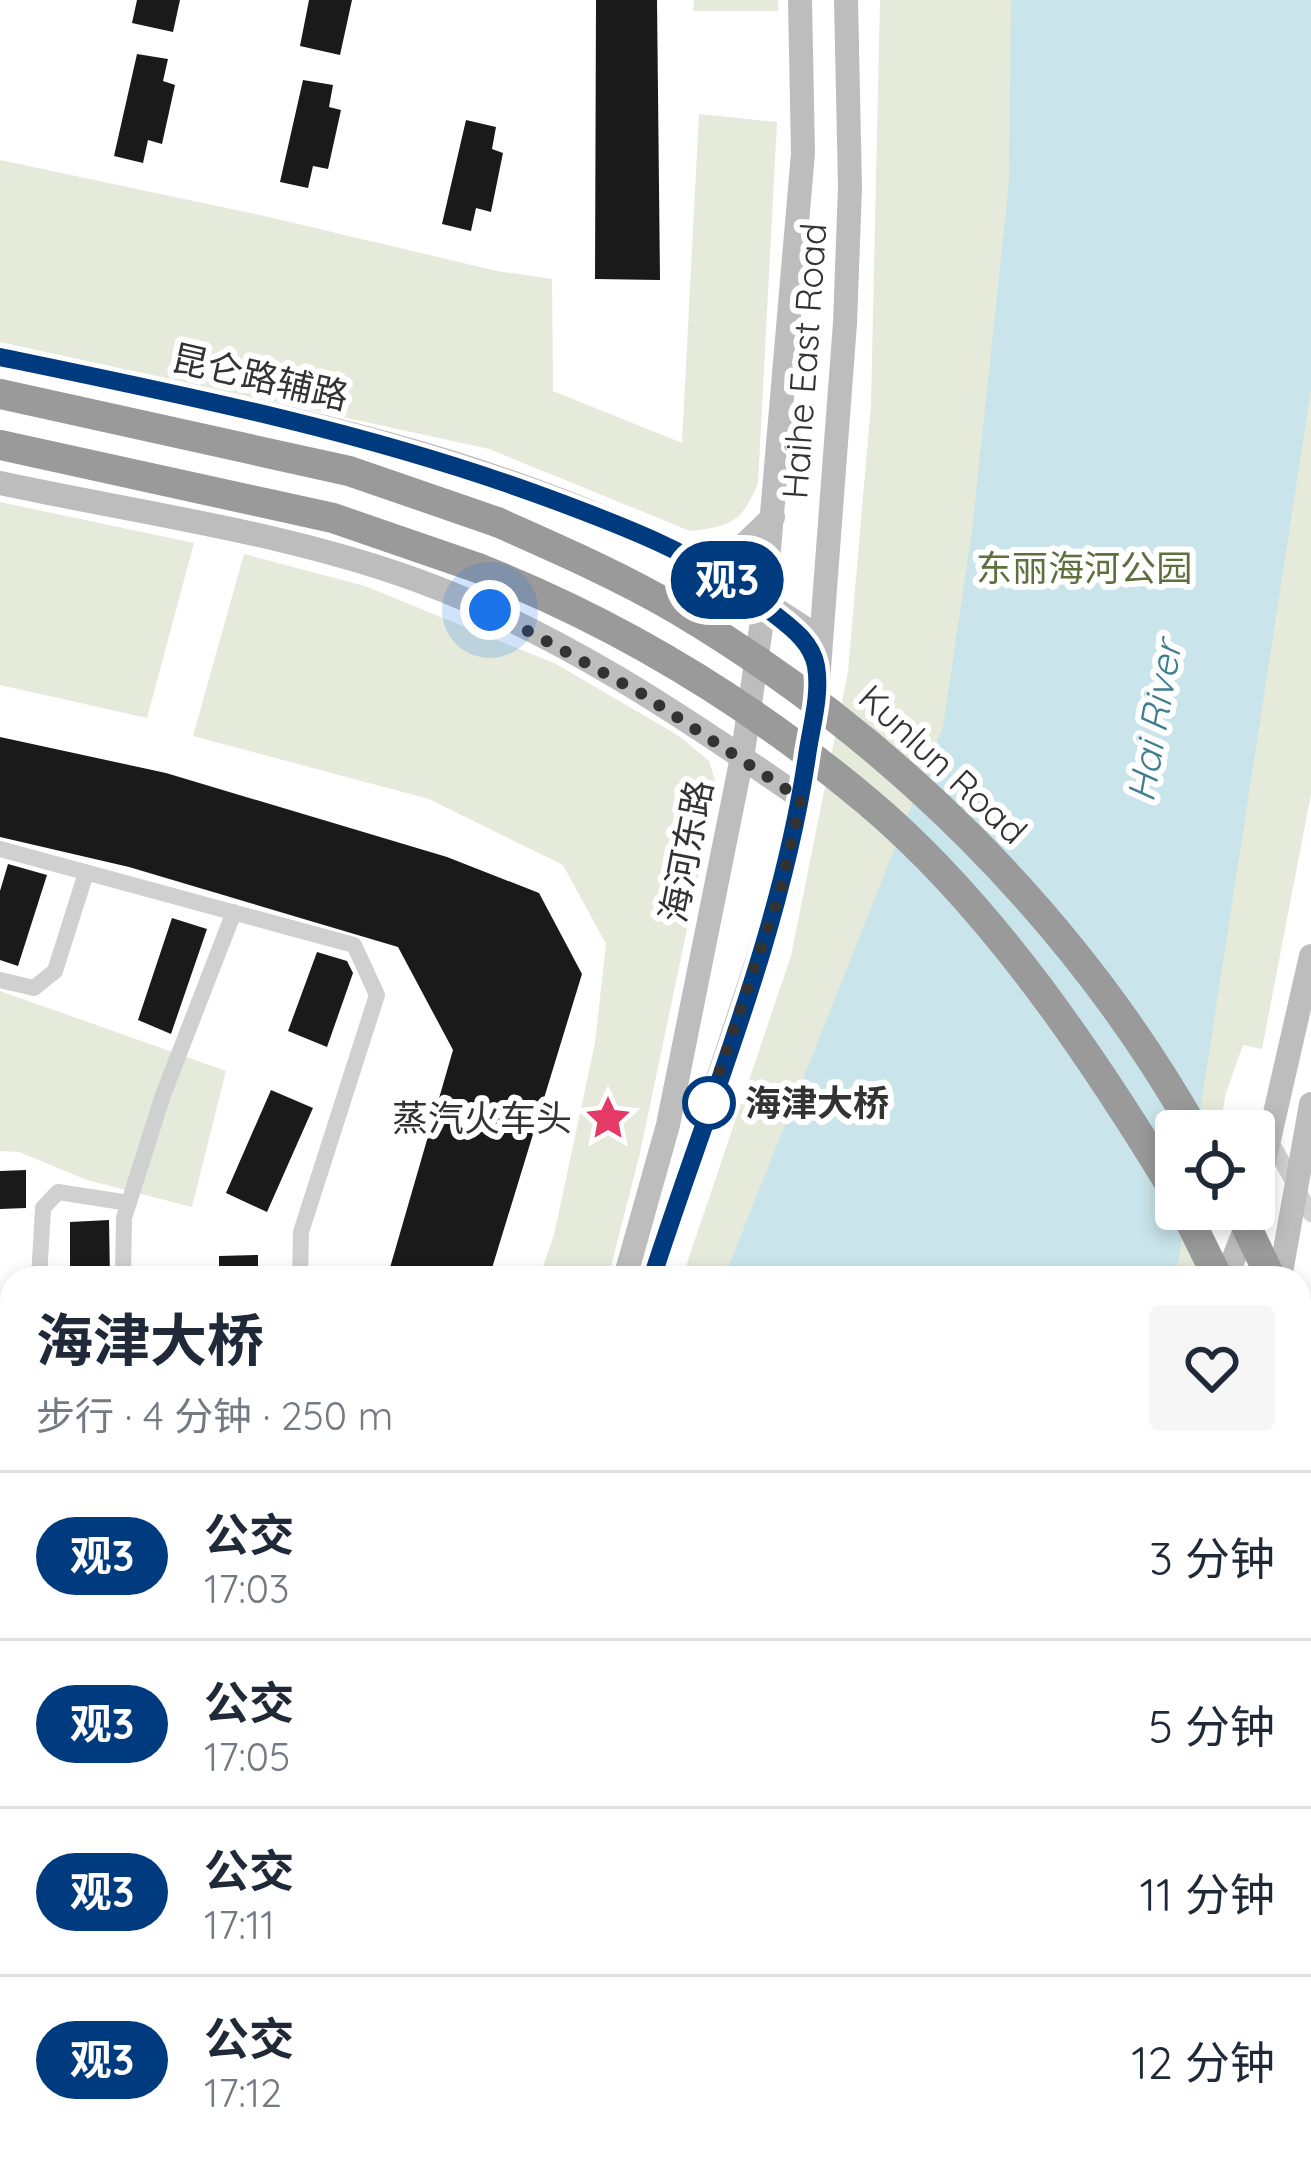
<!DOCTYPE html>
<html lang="zh">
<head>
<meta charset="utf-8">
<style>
	:root { --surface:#fff; --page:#f6f6f7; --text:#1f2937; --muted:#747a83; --line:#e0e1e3 }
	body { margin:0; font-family:Quicksand,"Noto Sans SC",sans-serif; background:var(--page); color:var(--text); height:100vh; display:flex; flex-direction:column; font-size:45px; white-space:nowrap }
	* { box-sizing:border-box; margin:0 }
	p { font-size:39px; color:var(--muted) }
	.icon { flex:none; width:66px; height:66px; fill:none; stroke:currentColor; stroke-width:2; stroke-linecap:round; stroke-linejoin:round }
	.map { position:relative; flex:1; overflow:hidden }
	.side { position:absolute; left:0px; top:1266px; width:1311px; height:903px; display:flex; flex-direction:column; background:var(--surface); border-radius:36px 36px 0 0; box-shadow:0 6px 18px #0003 }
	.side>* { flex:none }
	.badge { padding:0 24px; border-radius:39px; font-size:42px; line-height:78px }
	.fabs { position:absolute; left:1155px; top:1110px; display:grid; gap:24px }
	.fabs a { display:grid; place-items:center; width:120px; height:120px; border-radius:12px; background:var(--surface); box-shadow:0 6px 18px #0003; font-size:60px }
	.you { position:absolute; width:60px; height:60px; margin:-30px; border:9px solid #fff; border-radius:50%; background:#1a73e8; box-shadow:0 0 0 18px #1a73e833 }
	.map>.badge { position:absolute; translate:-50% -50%; box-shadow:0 0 0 6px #fff }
	.round { display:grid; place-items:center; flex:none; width:126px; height:126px; border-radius:12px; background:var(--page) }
	.headline { display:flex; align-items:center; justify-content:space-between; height:204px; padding:0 36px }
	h1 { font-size:57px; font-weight:700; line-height:90px }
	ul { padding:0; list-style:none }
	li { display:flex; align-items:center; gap:36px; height:168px; padding:0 36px; border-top:3px solid var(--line) }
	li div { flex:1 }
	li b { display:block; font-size:45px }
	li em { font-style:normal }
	li .badge { min-width:132px; font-weight:700; text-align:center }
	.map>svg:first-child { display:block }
	.green { fill:#e5eadb }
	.water { fill:#c9e4ea }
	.building { fill:#1a1a1a }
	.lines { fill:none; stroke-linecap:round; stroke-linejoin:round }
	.street { stroke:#d0d0d0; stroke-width:16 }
	.secondary { stroke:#bdbdbd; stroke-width:24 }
	.highway { stroke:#9a9a9a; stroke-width:30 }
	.highway-bridge { stroke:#9a9a9a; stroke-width:30 }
	.line-casing { stroke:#fff; stroke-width:27 }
	.line { stroke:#003b80; stroke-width:18 }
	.walk { stroke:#333; stroke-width:12; stroke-dasharray:0 21.6 }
	.stop-dot { fill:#fff; stroke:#003b80; stroke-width:6 }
	.labels { text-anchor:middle; stroke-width:12; stroke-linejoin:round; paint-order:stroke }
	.street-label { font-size:36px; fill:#333; stroke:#fff }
	.park-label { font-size:36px; fill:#5f703f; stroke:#fff }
	.stop-label { font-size:36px; font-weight:bold; fill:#333; stroke:#fff; text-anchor:start }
	.poi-label { font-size:36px; fill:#333; stroke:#fff; text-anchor:end }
	.water-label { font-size:39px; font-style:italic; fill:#3e7f8f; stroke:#fff }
</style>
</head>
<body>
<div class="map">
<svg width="1311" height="2168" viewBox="0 0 1311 2168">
	<rect width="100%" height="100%" fill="#fff"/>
	<path class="green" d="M694,0H778V11H693Z
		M880,0H1311V794L1262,1049L1243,1045L1226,1093L1219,1131H1176V1209H1205L1193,1278H682L791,956L848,672L871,404Z
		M699,114L777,122L758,484C741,523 731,526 690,531L489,449L0,342V160L260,215L497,271L552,279L553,391L682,443Z
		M0,502L194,543L147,718L0,685Z
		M244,554L365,586L556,664L679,736L709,761L717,787L640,1153L608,1278H539L554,1235L595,1043L606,944L563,865L429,799L193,736Z
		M0,991L226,1071L192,1207L87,1180L19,1152L0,1151Z
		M1299,1592L1311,1597V2125L1299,2141Z
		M886,2157H1286L1278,2168H881Z"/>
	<path class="water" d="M1011,0H1311V389L1197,1131H1176V1209H1186L1176,1278H724L943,727L972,531L1009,182Z
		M310,2157H780L773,2168H303Z"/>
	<path class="building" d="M137,0H180L173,32L132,23Z
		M309,0H352L340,55L300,46Z
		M596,0H657L660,280L595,279Z
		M137,54L168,59L163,81L175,85L162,144L148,140L143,163L114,156Z
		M303,80L333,85L329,107L341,110L328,169L313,166L308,188L280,182Z
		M466,120L496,127L492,149L503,153L491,212L476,208L471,231L442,224Z
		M0,737L166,773L447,857L539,893L582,974L489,1278H387L453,1050L398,947L129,867L0,837Z
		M8,864L47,875L18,966L0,960V891Z
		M172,918L207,929L171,1034L138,1020Z
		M317,952L347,961L353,973L327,1047L288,1031Z
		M271,1090L313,1108L267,1212L226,1193Z
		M26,1170V1208L0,1209V1171Z
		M109,1220L110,1278H70V1222Z
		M258,1255V1278H219V1256Z"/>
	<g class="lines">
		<path class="street" d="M0,849L354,945L377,995L301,1232L300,1278
			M0,980L34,988L55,971L86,873
			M1270,1140L1311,1214
			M39,1278L43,1208L58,1192L129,1203
			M123,1278L124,1218L163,1095L234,912
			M0,1347H12
			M0,1514H12
			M0,1540H12
			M1299,2033L1311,2030
			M1299,2074L1304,2168
			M37,2157V2168"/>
		<path class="secondary" d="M0,357C227,404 482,449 689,558C735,582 778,611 821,639
			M0,483C139,513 285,532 419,581C556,631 682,715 801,798
			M689,557L743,546L773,517
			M1254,1205L1311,956
			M625,1278L668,1125L743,752L764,607L803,153L800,0
			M652,1278L780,892L801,798L818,682L845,323L850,188L846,0
			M1226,1278L1250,1217
			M1280,1278L1311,1104
			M0,1775H12
			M215,2168L221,2157
			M248,2168L254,2157
			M837,2168L843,2157
			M861,2168L867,2157"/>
		<path class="highway" d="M0,394L349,471L497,522
			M0,445L333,518L478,568
			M1184,1209L1218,1278
			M1299,1348L1311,1380
			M1299,1544L1311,1618
			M1299,1694L1311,1719
			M1299,1946H1311"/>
		<path class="highway-bridge" d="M497,522C558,549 620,576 678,610C890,736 1073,916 1195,1131
			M478,568C620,624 751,704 867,801C991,905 1093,1057 1176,1194
			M1238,1209L1271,1278"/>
	</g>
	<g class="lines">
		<defs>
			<path id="line" d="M0,357C184,395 368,432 545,497C621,525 701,555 764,606C784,623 811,638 816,666C821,695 811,727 807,756C781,934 707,1107 652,1278"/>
		</defs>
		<use href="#line" class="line-casing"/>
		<use href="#line" class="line"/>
		<path class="walk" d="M490,610L642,694L801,799L780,892L709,1103"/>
	</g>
	<defs>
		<symbol id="sight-bare" viewBox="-9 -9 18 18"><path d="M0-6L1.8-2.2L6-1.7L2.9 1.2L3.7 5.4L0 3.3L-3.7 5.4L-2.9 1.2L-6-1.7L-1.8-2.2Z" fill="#e53a66" stroke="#fff" stroke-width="2.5" paint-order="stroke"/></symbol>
	</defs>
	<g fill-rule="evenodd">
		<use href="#sight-bare" x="575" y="1085" width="66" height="66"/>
	</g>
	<circle class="stop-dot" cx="709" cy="1103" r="24"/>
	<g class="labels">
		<g class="street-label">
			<text transform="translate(804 361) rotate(-86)" y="13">Haihe East Road</text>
			<text transform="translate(260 377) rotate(13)" y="13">昆仑路辅路</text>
			<text transform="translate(943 764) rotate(43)" y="13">Kunlun Road</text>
			<text transform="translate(686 851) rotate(-79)" y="13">海河东路</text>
		</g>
		<g class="park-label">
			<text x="1084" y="581">东丽海河公园</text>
		</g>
		<g class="stop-label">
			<text x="745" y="1116">海津大桥</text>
		</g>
		<g class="poi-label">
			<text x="572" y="1131">蒸汽火车头</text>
		</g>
		<g class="water-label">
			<text transform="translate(1154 721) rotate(-80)" y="14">Hai River</text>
		</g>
	</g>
</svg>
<div class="fabs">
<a><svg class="icon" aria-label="locate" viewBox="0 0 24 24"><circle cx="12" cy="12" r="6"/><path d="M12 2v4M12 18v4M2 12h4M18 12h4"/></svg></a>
</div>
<div class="you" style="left:490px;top:610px"></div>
<b class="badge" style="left:727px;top:580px;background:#003b80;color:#fff">观3</b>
<section class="side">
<div class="headline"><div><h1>海津大桥</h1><p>步行 · 4 分钟 · 250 m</p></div><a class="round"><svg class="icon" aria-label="heart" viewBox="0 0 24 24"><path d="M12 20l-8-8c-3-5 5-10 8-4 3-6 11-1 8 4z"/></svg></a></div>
<ul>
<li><span class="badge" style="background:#003b80;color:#fff">观3</span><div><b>公交</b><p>17:03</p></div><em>3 分钟</em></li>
<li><span class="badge" style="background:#003b80;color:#fff">观3</span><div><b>公交</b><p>17:05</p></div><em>5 分钟</em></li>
<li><span class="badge" style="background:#003b80;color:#fff">观3</span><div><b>公交</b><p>17:11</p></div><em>11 分钟</em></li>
<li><span class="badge" style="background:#003b80;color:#fff">观3</span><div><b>公交</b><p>17:12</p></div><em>12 分钟</em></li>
</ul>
</section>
</div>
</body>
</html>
